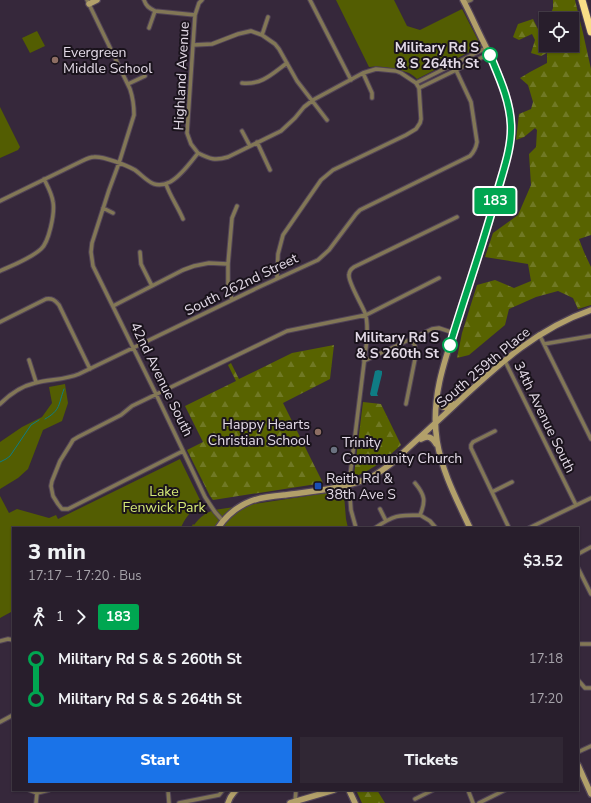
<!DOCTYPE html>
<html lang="en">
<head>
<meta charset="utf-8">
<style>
	:root { --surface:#281e2c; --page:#302734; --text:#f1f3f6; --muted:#a5a2a9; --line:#443c48; --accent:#1a73e8 }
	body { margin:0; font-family:"Nunito Sans",sans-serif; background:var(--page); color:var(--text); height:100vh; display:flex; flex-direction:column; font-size:15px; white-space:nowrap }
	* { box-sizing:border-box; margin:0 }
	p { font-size:13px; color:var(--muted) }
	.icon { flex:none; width:22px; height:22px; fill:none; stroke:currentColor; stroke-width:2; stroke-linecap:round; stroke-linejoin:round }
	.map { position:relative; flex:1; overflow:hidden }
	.sheet { position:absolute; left:12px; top:527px; width:567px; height:264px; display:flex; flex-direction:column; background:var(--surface); border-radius:0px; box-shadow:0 1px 3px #0004,0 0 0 1px var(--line) }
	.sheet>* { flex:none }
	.badge { padding:0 8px; border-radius:3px; font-size:14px; line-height:26px }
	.tools { position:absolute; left:539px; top:12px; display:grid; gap:8px }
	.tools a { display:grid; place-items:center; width:40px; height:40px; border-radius:0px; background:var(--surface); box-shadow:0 1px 3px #0004,0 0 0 1px var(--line); font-size:20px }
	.map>.badge { position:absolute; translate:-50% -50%; box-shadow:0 0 0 2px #fff }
	.legs { display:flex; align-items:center; gap:6px; height:44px; padding:0 16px; font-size:13px }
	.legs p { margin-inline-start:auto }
	.summary { display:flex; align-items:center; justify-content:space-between; height:68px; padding:0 16px }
	h1 { font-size:22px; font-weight:800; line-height:30px }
	.cta { display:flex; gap:8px; margin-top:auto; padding:8px 16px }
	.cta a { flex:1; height:46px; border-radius:0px; background:var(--accent); color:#fff; font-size:16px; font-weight:800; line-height:46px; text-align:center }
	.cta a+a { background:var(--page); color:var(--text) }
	ul { padding:0 16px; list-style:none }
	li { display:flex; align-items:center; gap:14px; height:40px; font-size:15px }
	li i { display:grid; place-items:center; width:6px; height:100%; margin:0 5px; background:currentColor }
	li i::after { content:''; width:10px; height:10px; margin:-5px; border:3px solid; border-radius:50%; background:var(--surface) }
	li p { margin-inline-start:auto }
	li:first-child i { background:linear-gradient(#0000 50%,currentColor 0) }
	li:last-child i { background:linear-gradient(currentColor 50%,#0000 0) }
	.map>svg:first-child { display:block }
	.forest { fill:url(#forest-firs) }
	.green { fill:#535d02 }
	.water { fill:#0f7c84 }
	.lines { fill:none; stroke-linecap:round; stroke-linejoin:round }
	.stream { stroke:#0f7c84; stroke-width:1 }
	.street-casing { stroke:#524457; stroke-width:5.5 }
	.secondary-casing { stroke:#524457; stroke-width:8 }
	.highway-casing { stroke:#524457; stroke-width:9 }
	.street { stroke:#827756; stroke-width:3.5 }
	.secondary { stroke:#b2a06a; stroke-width:5.5 }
	.highway { stroke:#f9dd87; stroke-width:7 }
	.line-1-casing { stroke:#fff; stroke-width:9 }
	.line-1 { stroke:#00a651; stroke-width:6 }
	.stop-1-dot { fill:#fff; stroke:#00a651; stroke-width:2 }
	.education-dot { fill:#8d6e63; stroke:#1a131c; stroke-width:1.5 }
	.worship-dot { fill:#6b7280; stroke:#1a131c; stroke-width:1.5 }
	.transit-dot { fill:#1a4fb4; stroke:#1a131c; stroke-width:1.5 }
	.labels { text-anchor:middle; stroke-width:4; stroke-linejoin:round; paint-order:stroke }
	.stop-label { font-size:14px; font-weight:bold; fill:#e3dae7; stroke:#1a131c; text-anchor:end }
	.poi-label { font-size:14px; fill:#e3dae7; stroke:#1a131c; text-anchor:start }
	.street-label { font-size:14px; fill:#e3dae7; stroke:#1a131c }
	.park-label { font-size:14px; fill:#d4e877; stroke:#1a131c }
</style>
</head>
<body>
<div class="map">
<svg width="591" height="803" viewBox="0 0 591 803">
	<defs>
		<pattern id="forest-firs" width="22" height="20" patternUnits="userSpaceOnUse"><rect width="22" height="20" fill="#586300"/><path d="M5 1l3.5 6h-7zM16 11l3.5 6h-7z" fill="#707925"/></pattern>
	</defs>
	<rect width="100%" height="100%" fill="#36283b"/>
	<path class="forest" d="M553,0H575L583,33L591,69V235L579,239L584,252L591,267V305L578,309L573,298L558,291L536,297L509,309L505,325L469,355L457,358L462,333L477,285L495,280L514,288L531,281L528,264L485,257L493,233L518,215L531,185L529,154L536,147L537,130L535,128L524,137L516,140L519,114L531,109L533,102L528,85L520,78L530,72L547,63V53L541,56L531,53L535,40L532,34L519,40L513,37L518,24L533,19L538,29L546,25V45H572V19H549L553,8Z
		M334,345L330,379L283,403L323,483L213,500L210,496L187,450L203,442L185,406L236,381L228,365L231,363L239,379L292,353Z
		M363,402L381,404L401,445C387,458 374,469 356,476L354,475Z
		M356,790H377L385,803H362Z"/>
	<path class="green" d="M336,0H394L407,26L420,30L462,9L481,46L417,79C414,76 410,73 406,72C396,69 379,65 369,67Z
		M37,31L45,46L30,53L22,38Z
		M0,107L20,147L18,150L0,158Z
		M65,384L68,403L62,421L43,430L28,469L18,478L0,489V442L22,427L42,417L52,403L49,387Z
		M180,459L202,504C192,510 185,517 181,528H13V615L11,612L0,618V496L9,513L17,509L49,518L56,515L58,519Z
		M340,491L343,492L344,495L346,519L348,528H191L193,524L194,525C200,517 205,513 214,510Z"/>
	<path class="water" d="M378,370L382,371V374L377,394L378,396H371L370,394L375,371Z"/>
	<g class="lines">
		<path class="stream" d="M45,419C61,410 58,405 64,389
			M0,462L6,459L10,456L31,425L39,420"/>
		<defs>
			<path id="street" d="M87,0L130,89C133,98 134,106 134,115L119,163L109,190L92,243L91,252L93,266L156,394L205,497L215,512L223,521
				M144,0C146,6 149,8 155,11L195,15
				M310,0L351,80
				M464,3L471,0
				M149,28L155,11
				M262,35L268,17
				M193,45L212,44L238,34L251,31L262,35L275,44L279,49L297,81L327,120
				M363,73L372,93V98
				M242,83C262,85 272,74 287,63
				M416,83L486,48
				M128,84L145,76
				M419,88L489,54
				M242,131L250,146
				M257,142L270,170
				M198,153L191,144L187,133L195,15L199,3L202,0
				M166,184C170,196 178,207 183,219
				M0,201L82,161C86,159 90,157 94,157C103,156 126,165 135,170C147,179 153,190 170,182C181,176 190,163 198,153C210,159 215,161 228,157L281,131L295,118L304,107L313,100L363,73L376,69L396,71L401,73L416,83L419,88L421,119L420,123L416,129L406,135L333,170L321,180L283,235L278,254L277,278
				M103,208L113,213
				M140,252L141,264L152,286
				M0,271C13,265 30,259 41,249C49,242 55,213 53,202C52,194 48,187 44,179
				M232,300L228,285V264L232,218L237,206
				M113,306L183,270L194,266L209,263L228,264
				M0,322L46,299C52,298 55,300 59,305L90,369
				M539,334L591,439
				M544,344L591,336
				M29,360L36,382
				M364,361L432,329L439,328L454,333
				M505,361L576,505
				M0,404C10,394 22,386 35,383C50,379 65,380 79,374L259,287L318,260L329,250L356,214L360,210L470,156C474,152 476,148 477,142L471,102L456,70V63
				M406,404L416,354L415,346L411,339
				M495,431L473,442L471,445V448L509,528
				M183,451L68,509H62L58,504L53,496L51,486L52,481L60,461L70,445L73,440L78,437L121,415L132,406L287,331L366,315L439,278
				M415,483C425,495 426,501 420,515
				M492,492L512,482
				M380,509L386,521
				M420,515L430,521L436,528
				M356,528L351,510L349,484L367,339C367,330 368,321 365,313C362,305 348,282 349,275C349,271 351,269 354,267L457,217
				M375,528C394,515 398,515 420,515
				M529,528L591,498
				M578,554L591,547
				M578,568L591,594
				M0,641L8,639L13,640
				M578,644H591
				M578,680L585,688H591
				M0,722L13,715
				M578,752L591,746
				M29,790L37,793
				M168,790L169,803
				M468,790L473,803
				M37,793L49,790
				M415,799L433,790
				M295,802L296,790
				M36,803L37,793
				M179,803L219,795L223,790
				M479,803L505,790"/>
			<path id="secondary" d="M463,0C470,13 476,27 483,41C495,65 511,98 511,126C511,153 501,180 494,205C484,242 471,278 460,315C446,356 430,397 437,441C442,472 457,500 470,528
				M89,4L97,0
				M437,397C440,407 444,411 453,404
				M421,439C428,435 432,437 436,444
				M218,528C226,516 238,506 251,501C262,497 274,496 285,495C312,491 343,489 369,478C378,474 385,468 392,463C414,442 437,422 459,401C499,364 538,328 591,310
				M578,765L591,794
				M349,790L355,803
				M228,803C230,796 232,795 236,790
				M290,803L334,790"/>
			<path id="highway" d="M582,0L591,32"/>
		</defs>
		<use href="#street" class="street-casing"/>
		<use href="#secondary" class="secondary-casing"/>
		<use href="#highway" class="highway-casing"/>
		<use href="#street" class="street"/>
		<use href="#secondary" class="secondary"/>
		<use href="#highway" class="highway"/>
	</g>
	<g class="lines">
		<defs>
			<path id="line-1" d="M450,345C465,295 483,245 497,193C503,171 512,148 511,125C510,100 499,77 490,55"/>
		</defs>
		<use href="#line-1" class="line-1-casing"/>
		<use href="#line-1" class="line-1"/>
	</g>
	<g class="stop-1-dot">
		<circle cx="490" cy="55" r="7"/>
		<circle cx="450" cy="345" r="7"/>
	</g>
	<g class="education-dot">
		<circle cx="55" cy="60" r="4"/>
		<circle cx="318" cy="432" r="4"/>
	</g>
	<circle class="worship-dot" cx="334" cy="450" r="4"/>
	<rect class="transit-dot" x="314" y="482" width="8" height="8" rx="2"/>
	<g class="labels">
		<g class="stop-label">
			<text x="479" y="52">Military Rd S<tspan x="479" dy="16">&amp; S 264th St</tspan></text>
			<text x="439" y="342">Military Rd S<tspan x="439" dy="16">&amp; S 260th St</tspan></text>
		</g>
		<g class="poi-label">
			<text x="63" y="57">Evergreen<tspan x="63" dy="16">Middle School</tspan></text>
			<text x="310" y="429" text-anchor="end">Happy Hearts<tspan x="310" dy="16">Christian School</tspan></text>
			<text x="342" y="447">Trinity<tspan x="342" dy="16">Community Church</tspan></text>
			<text x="326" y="483">Reith Rd &amp;<tspan x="326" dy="16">38th Ave S</tspan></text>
		</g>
		<g class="street-label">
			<text transform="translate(181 76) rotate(-87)" y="5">Highland Avenue</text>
			<text transform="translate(241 284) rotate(-26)" y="5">South 262nd Street</text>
			<text transform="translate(483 367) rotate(-40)" y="5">South 259th Place</text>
			<text transform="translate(162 379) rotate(64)" y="5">42nd Avenue South</text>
			<text transform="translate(545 417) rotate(64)" y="5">34th Avenue South</text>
		</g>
		<g class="park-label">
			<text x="164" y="496">Lake<tspan x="164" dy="16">Fenwick Park</tspan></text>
		</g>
	</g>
</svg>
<div class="tools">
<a><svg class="icon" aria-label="locate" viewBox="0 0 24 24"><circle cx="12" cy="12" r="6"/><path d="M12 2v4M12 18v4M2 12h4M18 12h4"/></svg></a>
</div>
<b class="badge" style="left:495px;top:201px;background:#00a651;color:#fff">183</b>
<section class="sheet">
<div class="summary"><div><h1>3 min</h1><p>17:17 – 17:20 · Bus</p></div><b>$3.52</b></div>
<div class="legs"><svg class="icon" aria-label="walk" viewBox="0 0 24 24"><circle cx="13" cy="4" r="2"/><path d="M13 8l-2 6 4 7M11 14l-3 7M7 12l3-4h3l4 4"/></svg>1<svg class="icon" aria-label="forward" viewBox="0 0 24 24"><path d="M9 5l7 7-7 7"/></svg><b class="badge" style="background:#00a651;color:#fff">183</b></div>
<ul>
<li><i style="color:#00a651"></i><b>Military Rd S &amp; S 260th St</b><p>17:18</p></li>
<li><i style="color:#00a651"></i><b>Military Rd S &amp; S 264th St</b><p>17:20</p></li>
</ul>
<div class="cta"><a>Start</a><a>Tickets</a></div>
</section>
</div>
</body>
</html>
